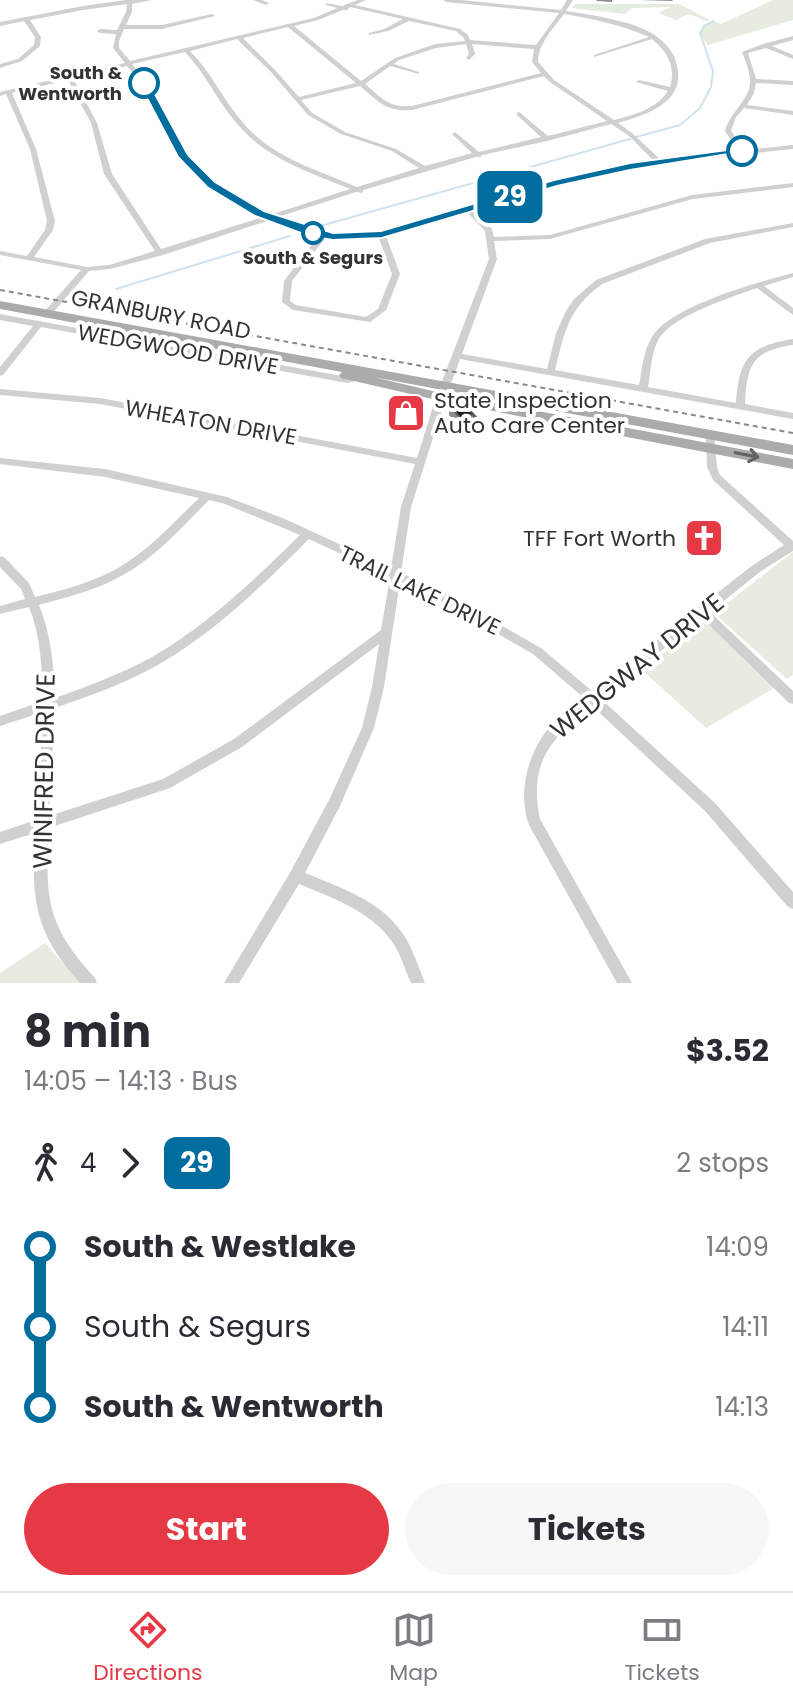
<!DOCTYPE html>
<html lang="en">
<head>
<meta charset="utf-8">
<style>
	:root { --surface:#fff; --page:#f7f7f7; --text:#2b2b33; --muted:#7c7c81; --line:#e1e1e2; --accent:#e63946 }
	body { margin:0; font-family:Poppins,sans-serif; background:var(--page); color:var(--text); height:100vh; display:flex; flex-direction:column; font-size:30px; white-space:nowrap }
	* { box-sizing:border-box; margin:0 }
	p { font-size:26px; color:var(--muted) }
	.icon { flex:none; width:44px; height:44px; fill:none; stroke:currentColor; stroke-width:2; stroke-linecap:round; stroke-linejoin:round }
	.map { position:relative; height:983px; overflow:hidden }
	.sheet { display:flex; flex-direction:column; background:var(--surface); flex:1 }
	.sheet>* { flex:none }
	.badge { padding:0 16px; border-radius:12px; font-size:28px; line-height:52px }
	.map>.badge { position:absolute; translate:-50% -50%; box-shadow:0 0 0 4px #fff }
	.legs { display:flex; align-items:center; gap:12px; height:88px; padding:0 24px; font-size:26px }
	.legs p { margin-inline-start:auto }
	.overview { display:flex; align-items:center; justify-content:space-between; height:136px; padding:0 24px }
	h1 { font-size:44px; font-weight:700; line-height:60px }
	.button { display:flex; gap:16px; margin-top:auto; padding:16px 24px }
	.button a { flex:1; height:92px; border-radius:48px; background:var(--accent); color:#fff; font-size:32px; font-weight:700; line-height:92px; text-align:center }
	.button a+a { background:var(--page); color:var(--text) }
	ul { padding:0 24px; list-style:none }
	li { display:flex; align-items:center; gap:28px; height:80px; font-size:30px }
	li i { display:grid; place-items:center; width:12px; height:100%; margin:0 10px; background:currentColor }
	li i::after { content:''; width:20px; height:20px; margin:-10px; border:6px solid; border-radius:50%; background:var(--surface) }
	li p { margin-inline-start:auto }
	li:first-child i { background:linear-gradient(#0000 50%,currentColor 0) }
	li:last-child i { background:linear-gradient(currentColor 50%,#0000 0) }
	.menu { display:flex; justify-content:space-around; align-items:center; height:112px; border-top:2px solid var(--line); background:var(--surface); font-size:22px; color:var(--muted) }
	.menu a { display:grid; justify-items:center; gap:4px }
	.menu .active { color:var(--accent) }
	.map>svg:first-child { display:block }
	.green { fill:#e6ecdf }
	.lines { fill:none; stroke-linecap:round; stroke-linejoin:round }
	.stream { stroke:#cfe2ee; stroke-width:2 }
	.minor { fill:#d0d0d0; fill-rule:evenodd }
	.major { fill:#ababab; fill-rule:evenodd }
	.rail { stroke:#888; stroke-width:2; stroke-dasharray:5 4; stroke-linecap:butt }
	.wall { fill:#8c8c8c }
	.building { fill:#1a1a1a; stroke:#5f5f5f; stroke-width:2 }
	.oneway { stroke:#636363 }
	.line-1 { fill:#006d9e; stroke:#fff; stroke-width:2 }
	.stop-1-dot { fill:#fff; stroke:#006d9e; stroke-width:4 }
	.labels { text-anchor:middle; stroke-width:8; stroke-linejoin:round; paint-order:stroke }
	.far-stop-label { font-size:18px; font-weight:bold; fill:#333; stroke:#fff; text-anchor:end }
	.street-label { font-size:22px; fill:#333; stroke:#fff }
	.poi-label { font-size:22px; fill:#333; stroke:#fff; text-anchor:start }
	.near-street-label { font-size:26px; fill:#333; stroke:#fff }
</style>
</head>
<body>
<div class="map">
<svg width="793" height="983" viewBox="0 0 793 983">
	<rect width="100%" height="100%" fill="#fff"/>
	<path class="green" d="M773,0H793V20L708,45L700,34L704,26L714,21L721,24Z
		M575,4H679L710,20L706,21L689,14L676,20L658,13L671,7L632,8L625,14L572,8Z
		M793,552V675L787,679L714,613Z
		M706,620L776,687L706,728L642,670Z
		M45,943L80,983H0V973Z"/>
	<g class="lines">
		<path class="stream" d="M636,137L680,125L700,108L711,87L713,71L700,33L704,26L714,21
			M320,226L630,139
			M116,289L290,236"/>
		<path class="minor" d="M126,0H152L132,4V12L126,25H162L212,14L215,16L162,29H124L119,41V48L130,61L314,18L337,8L326,5V3L342,6L358,0H366L355,5L460,29L468,35L470,40L536,45L559,13L446,2L443,0H461L561,10L567,0H573L566,11C592,15 635,21 656,36C666,43 675,53 677,66C686,102 647,115 618,123L632,133L661,160L738,150L725,131C730,111 752,99 750,78C749,69 745,60 742,52L763,44L793,36V40L772,46L793,55V59L766,48L748,53L756,79L793,81V85L756,83L754,93L747,105L793,111V115L744,108L736,117L731,131L745,150L793,145V149C713,157 634,165 556,185C528,192 501,201 474,210L492,229L494,237L550,235L692,195L793,183V187L693,199L550,239L494,241L497,259L462,354L547,369L556,333L566,311L574,299L596,280L705,239L793,223V227L710,243L602,284C568,309 565,331 555,370L639,385C642,370 643,351 652,337C670,306 759,282 793,273V277L764,286L793,308V315L757,288C732,297 675,315 660,337C651,350 651,372 648,387L736,403C739,359 749,346 793,339V345C752,351 747,365 745,404L793,413V419L460,359L446,397L411,507L401,573L443,592L541,648L592,691L753,565L784,545L713,480L707,467L706,435L711,432L714,433L717,467L720,475L793,541V551L761,571L710,612L793,691V704L789,703L702,618L601,699L715,803L793,892V909L788,907L705,811L592,706C551,738 528,763 540,819L632,983H617L529,825C516,789 530,744 558,718C566,711 575,705 584,698L533,654L435,598L400,582L384,687L374,728L340,806L305,873C339,887 379,900 401,931C412,946 418,966 425,983H411C405,970 401,955 393,943C371,911 333,898 299,884L239,983H224L291,871L330,798L362,728L372,687L379,644L242,747L170,788L49,828C45,898 46,925 95,978L97,983H80C34,933 31,898 35,833L0,844V832L36,820L43,714V712L0,726V716L43,701C42,669 41,637 29,607L0,614V606L25,599L21,589L0,567V556L4,557L29,583L35,597C64,590 93,582 118,568C149,550 173,523 199,498L105,477L0,464V458L105,469L227,497L285,519L391,568L401,507L415,464L100,404L0,395V389L100,398L417,458L436,397L489,259L485,231L467,212L386,236L400,274L386,310L370,322L293,310L282,302L284,281L318,236L270,220L163,255L110,269L89,271L50,316H44V312L81,270L0,255V251L27,256L45,230L47,221L30,149L6,94L0,96V92L125,63L113,48L116,34L100,33L97,31L100,29L117,30L126,12L127,4L83,10L30,20L41,37L40,46L22,61L0,68V64L18,59L34,45L35,37L24,21L0,26V22L83,6ZM350,7L403,19L384,29L369,33V35L388,31L409,21L456,31L463,37L465,41L435,44L395,58L361,81L294,26L318,20L343,10H347ZM564,14C594,19 621,25 649,37L594,55V57L652,39C668,53 676,66 670,87L639,80L636,82L668,91C656,109 634,115 614,120L554,80L538,62C538,43 554,28 564,14ZM288,27L356,83L299,97L275,70L243,38ZM237,39L271,72L308,115L341,134L392,151L419,168L357,187C318,170 274,158 245,125C224,102 212,73 190,51ZM466,44L469,54L466,58L469,60L475,54L472,44L534,49L532,62L541,73L412,106C388,108 382,98 365,84L390,66L419,74V72L394,64L399,60L436,48ZM185,52C207,75 219,105 241,128C269,160 312,173 350,189L270,215C238,204 197,173 179,144C167,125 159,103 148,84C143,77 137,71 132,64ZM127,66L141,83L173,146L197,177L221,195L263,217L161,249L112,174L97,123L73,78ZM544,76L550,82L607,121L548,136L519,112L517,113V115L541,137L479,152L455,132L452,134L453,135L472,153L425,166L396,149L345,132L312,113L301,100L360,86C379,102 386,112 412,110ZM68,80L91,123L104,174L155,251L109,265L87,267L34,257L53,230L55,221L36,149L12,93ZM611,124L628,135L654,161L551,181L381,233L352,236L324,233L278,217L356,192L363,193V190L476,157H481L482,155L547,141ZM325,238L352,240L379,238L392,274L378,309L366,317L296,305L290,301L292,281ZM209,500L225,504L300,535C254,580 208,625 152,657C121,674 88,686 55,698C54,666 51,634 39,605C67,597 97,590 123,575C156,557 182,527 209,500ZM309,539L390,577L381,630L234,739L163,779L49,816L55,708C92,695 129,682 163,662C218,629 264,584 309,539Z
			M253,0H262L269,3L266,5Z
			M0,314L347,377L357,375L361,378L360,380L347,383L41,327L3,375L0,376V367L33,326L0,320Z"/>
		<path class="major" d="M0,301L793,445V455L373,377L441,393L793,459V469L441,401L341,378L339,375L342,372L0,309Z"/>
		<path class="rail" d="M0,290L793,433"/>
	</g>
	<path class="wall" d="M596,0H612V2L597,1Z
		M640,0H673L672,1Z
		M412,404V410L409,417L391,418V412Z
		M449,405L475,416L474,425L465,424L462,431L449,415Z"/>
	<path class="building" d="M396,401L412,404L409,411L391,412Z
		M462,401L475,416L465,414L463,421L449,405Z"/>
	<defs><path id="oneway-shaft" d="M-6 0H5M1.5-3L5.5 0L1.5 3" fill="none" stroke-width="1.6" stroke-linecap="round" stroke-linejoin="round" transform="scale(2)"/></defs>
	<use class="oneway" href="#oneway-shaft" transform="translate(747 455) rotate(11)"/>
	<path class="line-1" d="M144,80L149,83L188,155L215,182L264,211L333,233L381,231L554,180L630,163L742,148L747,151L630,170L557,186L382,238L333,240L309,236L255,216L207,187L178,157L139,83Z"/>
	<defs>
		<symbol id="shop-square" viewBox="-11 -11 22 22"><rect x="-9" y="-9" width="18" height="18" rx="4" fill="#e63946" stroke="#fff"/><path d="M-5-2.5h2.3a2.7 3.5 0 0 1 5.4 0H5L5.5 6h-11ZM-1.5-2.5h3a1.5 2.3 0 0 0-3 0Z" fill="#fff"/></symbol>
		<symbol id="church-square" viewBox="-11 -11 22 22"><rect x="-9" y="-9" width="18" height="18" rx="4" fill="#e63946" stroke="#fff"/><path d="M-1.2-6h2.4v3.5h3.3v2.4h-3.3V6h-2.4V-.1h-3.3v-2.4h3.3Z" fill="#fff"/></symbol>
	</defs>
	<g fill-rule="evenodd">
		<use href="#shop-square" x="384" y="391" width="44" height="44"/>
		<use href="#church-square" x="682" y="516" width="44" height="44"/>
	</g>
	<g class="stop-1-dot">
		<circle cx="144" cy="83" r="14"/>
		<circle cx="742" cy="151" r="14"/>
		<circle cx="313" cy="233" r="10"/>
	</g>
	<g class="labels">
		<g class="far-stop-label">
			<text x="122" y="79">South &amp;<tspan x="122" dy="21">Wentworth</tspan></text>
			<text x="313" y="264" text-anchor="middle">South &amp; Segurs</text>
		</g>
		<g class="street-label">
			<text transform="translate(161 314) rotate(11)" y="8">GRANBURY ROAD</text>
			<text transform="translate(178 349) rotate(10)" y="8">WEDGWOOD DRIVE</text>
			<text transform="translate(211 422) rotate(10)" y="8">WHEATON DRIVE</text>
			<text transform="translate(420 590) rotate(26)" y="8">TRAIL LAKE DRIVE</text>
		</g>
		<g class="poi-label">
			<text x="434" y="408">State Inspection<tspan x="434" dy="25">Auto Care Center</tspan></text>
			<text x="676" y="546" text-anchor="end">TFF Fort Worth</text>
		</g>
		<g class="near-street-label">
			<text transform="translate(637 666) rotate(-39)" y="9">WEDGWAY DRIVE</text>
			<text transform="translate(44 771) rotate(-89)" y="9">WINIFRED DRIVE</text>
		</g>
	</g>
</svg>
<b class="badge" style="left:510px;top:197px;background:#006d9e;color:#fff">29</b>
</div>
<section class="sheet">
<div class="overview"><div><h1>8 min</h1><p>14:05 – 14:13 · Bus</p></div><b>$3.52</b></div>
<div class="legs"><svg class="icon" aria-label="walk" viewBox="0 0 24 24"><circle cx="13" cy="4" r="2"/><path d="M13 8l-2 6 4 7M11 14l-3 7M7 12l3-4h3l4 4"/></svg>4<svg class="icon" aria-label="forward" viewBox="0 0 24 24"><path d="M9 5l7 7-7 7"/></svg><b class="badge" style="background:#006d9e;color:#fff">29</b><p>2 stops</p></div>
<ul>
<li><i style="color:#006d9e"></i><b>South &amp; Westlake</b><p>14:09</p></li>
<li><i style="color:#006d9e"></i><span>South &amp; Segurs</span><p>14:11</p></li>
<li><i style="color:#006d9e"></i><b>South &amp; Wentworth</b><p>14:13</p></li>
</ul>
<div class="button"><a>Start</a><a>Tickets</a></div>
</section>
<nav class="menu">
<a class="active"><svg class="icon" aria-label="directions" viewBox="0 0 24 24"><path d="M12 3l9 9-9 9-9-9zM9 14v-3h6M13 9l2 2-2 2"/></svg>Directions</a>
<a><svg class="icon" aria-label="map" viewBox="0 0 24 24"><path d="M3 6l6-2 6 2 6-2v14l-6 2-6-2-6 2zM9 4v14M15 6v14"/></svg>Map</a>
<a><svg class="icon" aria-label="tickets" viewBox="0 0 24 24"><path d="M3 7h18v10H3zM15 7v10"/></svg>Tickets</a>
</nav>
</body>
</html>
